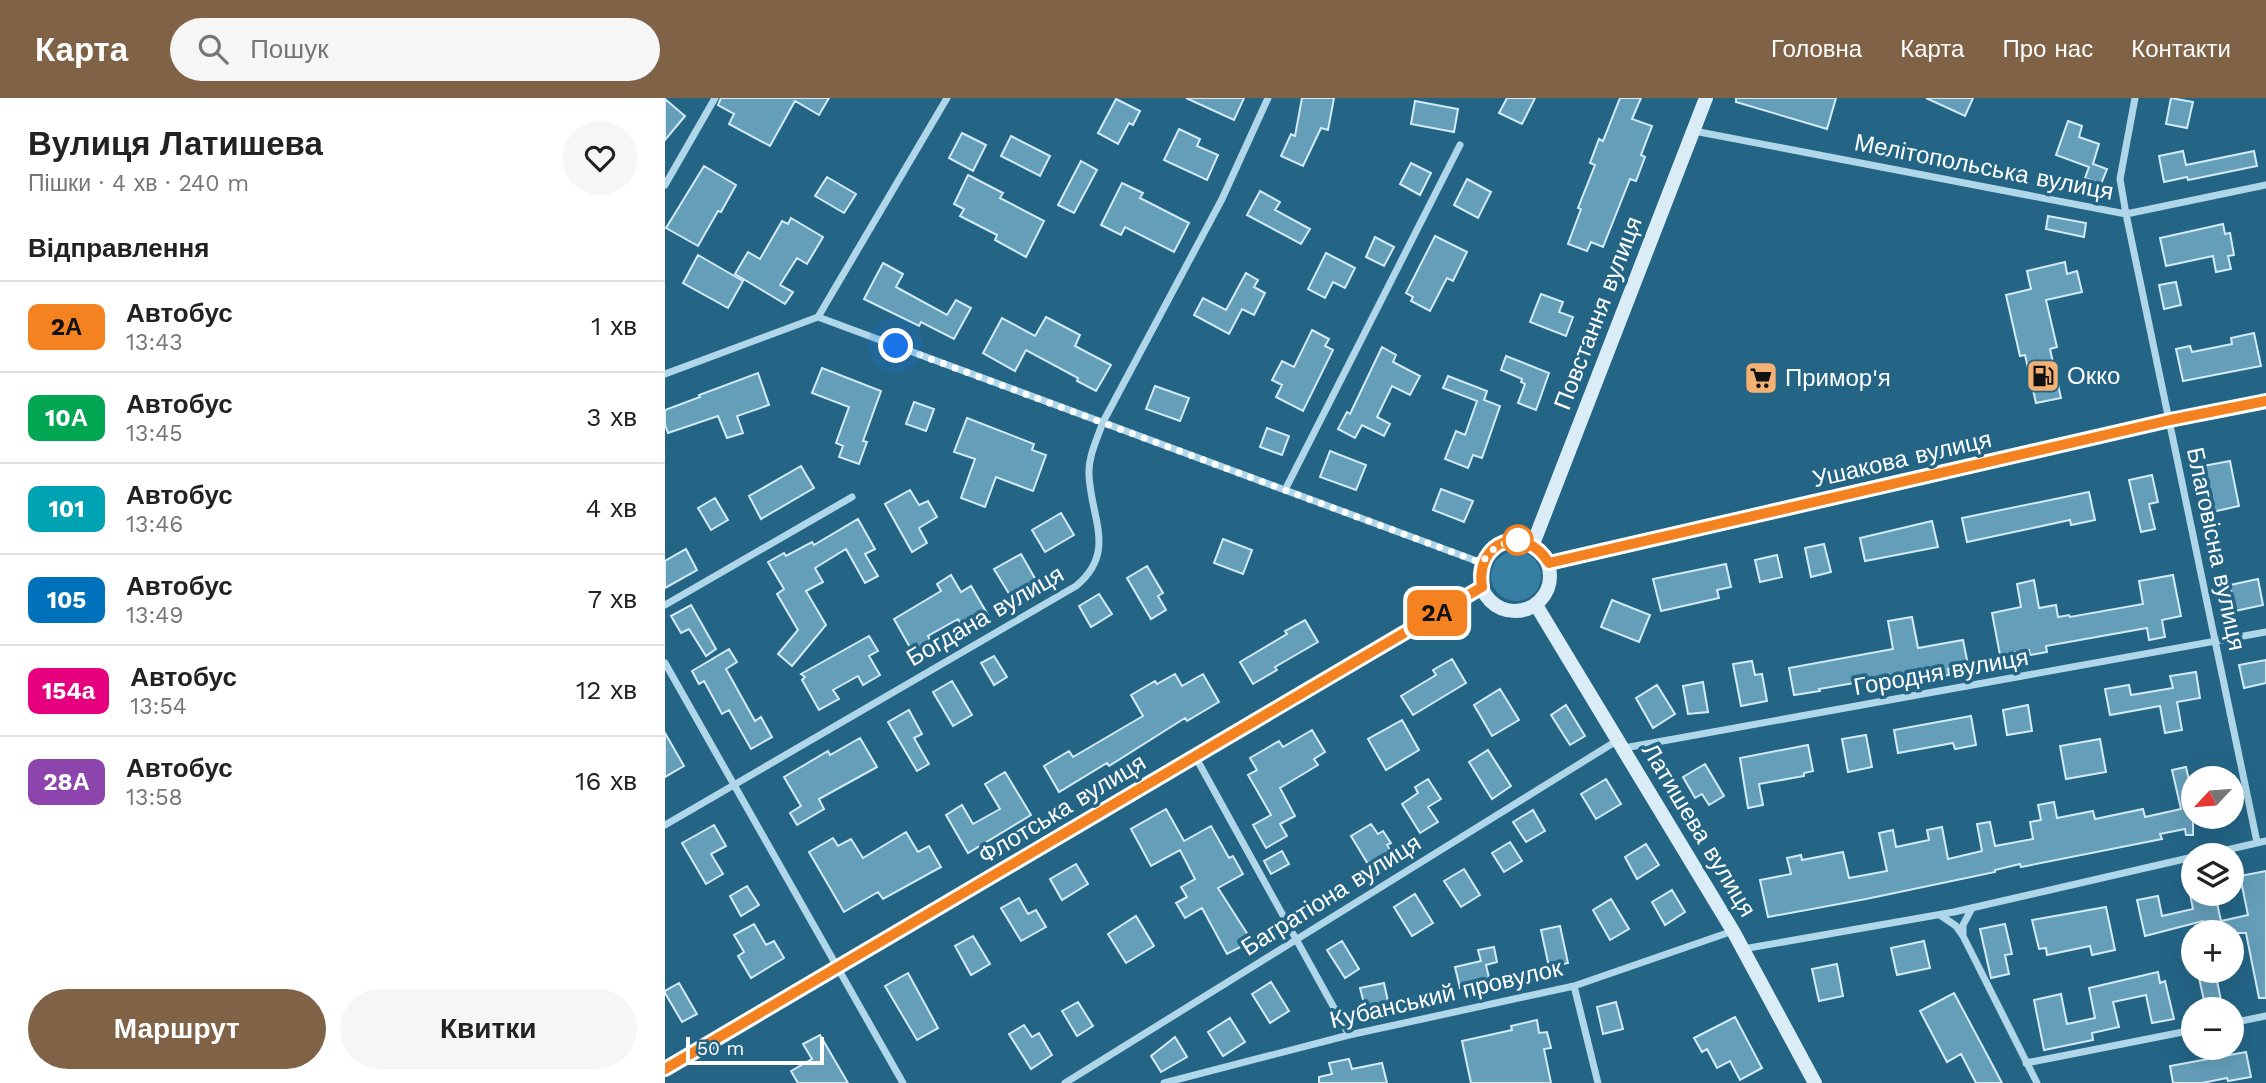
<!DOCTYPE html>
<html lang="uk">
<head>
<meta charset="utf-8">
<style>
	:root { --surface:#fff; --page:#f6f6f6; --text:#222; --muted:#767676; --line:#e0e0e0; --accent:#806246 }
	body { margin:0; font-family:"Work Sans",sans-serif; background:var(--page); color:var(--text); height:100vh; display:flex; flex-direction:column; font-size:26px; white-space:nowrap }
	* { box-sizing:border-box; margin:0 }
	p { font-size:23px; color:var(--muted) }
	.icon { flex:none; width:38px; height:38px; fill:none; stroke:currentColor; stroke-width:2; stroke-linecap:round; stroke-linejoin:round }
	.map { position:relative; flex:1; overflow:hidden }
	.side { display:flex; flex-direction:column; background:var(--surface); width:665px }
	.side>* { flex:none }
	.badge { padding:0 14px; border-radius:10px; font-size:24px; line-height:46px }
	.needle { width:46px; rotate:244deg }
	.buttons { position:absolute; left:1516px; top:668px; display:grid; gap:14px }
	.buttons a { display:grid; place-items:center; width:63px; height:63px; border-radius:50%; background:var(--surface); box-shadow:0 7px 28px #0002; font-size:35px }
	.scale { position:absolute; left:21px; bottom:18px; width:138px; box-sizing:border-box; padding-left:7px; border:4px solid #fff; border-top:0; font-size:19px; line-height:24px; white-space:nowrap; color:#fff; -webkit-text-stroke:5px #246586; paint-order:stroke }
	.you { position:absolute; width:35px; height:35px; margin:-18px; border:5px solid #fff; border-radius:50%; background:#1a73e8; box-shadow:0 0 0 10px #1a73e833 }
	.map>.badge { position:absolute; translate:-50% -50%; box-shadow:0 0 0 4px #fff }
	h2 { padding:0 28px; font-size:26px; line-height:63px }
	.round { display:grid; place-items:center; flex:none; width:74px; height:74px; border-radius:37px; background:var(--page) }
	.headline { display:flex; align-items:center; justify-content:space-between; height:119px; padding:0 28px }
	h1 { font-size:33px; font-weight:700; line-height:52px }
	.primary-button { display:flex; gap:14px; margin-top:auto; padding:14px 28px }
	.primary-button a { flex:1; height:80px; border-radius:42px; background:var(--accent); color:#fff; font-size:28px; font-weight:700; line-height:80px; text-align:center }
	.primary-button a+a { background:var(--page); color:var(--text) }
	ul { padding:0; list-style:none }
	li { display:flex; align-items:center; gap:21px; height:91px; padding:0 28px; border-top:2px solid var(--line) }
	li div { flex:1 }
	li b { display:block; font-size:26px }
	li em { font-style:normal }
	li .badge { min-width:77px; font-weight:700; text-align:center }
	header { display:flex; align-items:center; gap:42px; box-sizing:border-box; height:98px; padding:0 35px; background:var(--accent); color:#fff }
	header strong { font-size:33px }
	nav { display:flex; gap:38px; margin-inline-start:auto; font-size:24px }
	.search { width:490px; height:63px; background:var(--page); display:flex; align-items:center; gap:18px; box-sizing:border-box; padding:0 24px; border-radius:38px; color:var(--muted); font-size:26px }
	main { display:flex; flex:1; min-height:0 }
	.map>svg:first-child { display:block }
	.green { fill:#367fa2 }
	.building { fill:#659eb9; stroke:#d3ebf7; stroke-width:2 }
	.lines { fill:none; stroke-linecap:round; stroke-linejoin:round }
	.street { stroke:#afd6e9; stroke-width:7 }
	.secondary { stroke:#daedf7; stroke-width:14 }
	.line-casing { stroke:#fff; stroke-width:16 }
	.line { stroke:#f58220; stroke-width:10 }
	.walk { stroke:#fff; stroke-width:7; stroke-dasharray:0 12.6 }
	.stop-dot { fill:#fff; stroke:#f58220; stroke-width:3.5 }
	.labels { text-anchor:middle; stroke-width:7; stroke-linejoin:round; paint-order:stroke }
	.street-label { font-size:24px; fill:#fff; stroke:#246586 }
	.poi-label { font-size:24px; fill:#fff; stroke:#246586; text-anchor:start }
</style>
</head>
<body>
<header>
<strong>Карта</strong>
<div class="search"><svg class="icon" aria-label="search" viewBox="0 0 24 24"><circle cx="10" cy="10" r="6"/><path d="M15 15l6 6"/></svg>Пошук</div>
<nav><a>Головна</a><a>Карта</a><a>Про нас</a><a>Контакти</a></nav>
</header>
<main>
<section class="side">
<div class="headline"><div><h1>Вулиця Латишева</h1><p>Пішки · 4 хв · 240 m</p></div><a class="round"><svg class="icon" aria-label="heart" viewBox="0 0 24 24"><path d="M12 20l-8-8c-3-5 5-10 8-4 3-6 11-1 8 4z"/></svg></a></div>
<h2>Відправлення</h2>
<ul>
<li><span class="badge" style="background:#f58220;color:#111">2А</span><div><b>Автобус</b><p>13:43</p></div><em>1 хв</em></li>
<li><span class="badge" style="background:#00a651;color:#fff">10А</span><div><b>Автобус</b><p>13:45</p></div><em>3 хв</em></li>
<li><span class="badge" style="background:#00a3b4;color:#fff">101</span><div><b>Автобус</b><p>13:46</p></div><em>4 хв</em></li>
<li><span class="badge" style="background:#0072bc;color:#fff">105</span><div><b>Автобус</b><p>13:49</p></div><em>7 хв</em></li>
<li><span class="badge" style="background:#e6007e;color:#fff">154а</span><div><b>Автобус</b><p>13:54</p></div><em>12 хв</em></li>
<li><span class="badge" style="background:#8e44ad;color:#fff">28А</span><div><b>Автобус</b><p>13:58</p></div><em>16 хв</em></li>
</ul>
<div class="primary-button"><a>Маршрут</a><a>Квитки</a></div>
</section>
<div class="map">
<svg width="1601" height="985" viewBox="0 0 1601 985">
	<rect width="100%" height="100%" fill="#246586"/>
	<path class="green" d="M826 478a25 25 0 1 1 50 0a25 25 0 1 1-50 0Z"/>
	<path class="building" d="M56,0H164L154,17L130,3L105,48L64,26L69,16L53,7Z
		M521,0H579L569,22Z
		M637,0H669L663,32L656,30L638,68L616,58L626,36L630,38Z
		M842,0H870L857,26L834,15Z
		M955,0H976L967,21L987,28L976,57L980,59L971,83L965,81L938,149L926,144L922,153L903,146L916,111L913,110L930,67L925,65L934,41L938,43Z
		M1071,0H1171L1162,31L1071,4Z
		M1261,0H1308L1300,18Z
		M1506,0L1528,4L1522,30L1501,26Z
		M0,1L20,18L0,42Z
		M451,1L475,13L468,27L464,25L453,46L433,35Z
		M750,3L793,11L789,34L746,26Z
		M1403,23L1417,28L1414,39L1434,46L1428,66L1442,71L1436,86L1420,80L1424,69L1391,57Z
		M514,31L535,41L532,48L553,57L542,82L499,62Z
		M297,35L321,47L308,73L284,60Z
		M346,38L385,58L375,78L336,58Z
		M1518,53L1521,67L1589,53L1592,68L1523,82L1522,79L1499,84L1494,58Z
		M416,63L432,72L409,115L393,107Z
		M746,65L766,75L755,97L735,86Z
		M39,68L71,87L56,114L53,113L33,148L1,130Z
		M303,77L338,95L335,100L379,123L361,159L330,142L332,137L295,118L299,111L289,106Z
		M162,79L191,96L179,115L150,98Z
		M802,81L826,94L813,120L789,107Z
		M457,85L478,95L475,100L524,125L509,154L460,129L456,137L436,127Z
		M595,93L615,104L610,112L645,131L636,146L582,117Z
		M1383,118L1421,125L1419,139L1381,131Z
		M126,120L158,139L142,166L132,160L115,187L128,194L120,206L70,176L83,154L95,161L117,123L123,126Z
		M1558,126L1560,136L1565,135L1569,157L1563,158L1566,171L1551,174L1548,158L1501,168L1495,140Z
		M770,138L802,154L788,183L782,180L765,213L746,203L748,199L741,195Z
		M710,139L729,149L719,168L701,159Z
		M661,155L690,170L680,190L668,184L660,200L643,191Z
		M33,157L78,183L63,210L18,185Z
		M1400,164L1402,176L1412,173L1417,194L1381,202L1392,249L1385,251L1396,300L1371,305L1360,257L1355,258L1341,197L1366,191L1362,173Z
		M218,165L238,176L231,189L282,217L291,202L306,210L289,241L256,224L254,228L199,201Z
		M581,175L593,182L589,189L600,195L589,217L577,211L564,236L529,217L538,200L561,212Z
		M1511,184L1516,207L1499,211L1494,187Z
		M876,196L898,204L894,214L908,219L901,238L865,224Z
		M381,219L415,237L410,248L446,267L431,293L412,283L413,280L361,252L350,273L318,255L337,220L370,238Z
		M647,232L664,241L660,248L668,252L638,313L611,299L617,287L607,282L617,263L629,269Z
		M1589,235L1596,268L1518,283L1511,251L1525,248L1527,254L1567,246L1566,240Z
		M717,249L731,257L728,264L755,278L745,297L727,288L712,319L725,326L719,338L697,327L690,340L673,331L682,314L685,316Z
		M841,258L884,275L871,312L853,305L860,286L856,284L857,281L836,272Z
		M157,270L216,293L198,343L202,344L194,366L174,359L178,348L171,345L184,309L147,295Z
		M93,275L104,307L72,318L78,335L62,340L53,318L3,335L0,327V312L35,299L34,297Z
		M783,278L822,293L819,302L835,308L817,360L808,357L803,370L780,361L791,333L800,337L812,303L778,290Z
		M490,288L524,300L515,323L481,311Z
		M249,304L269,311L261,333L241,326Z
		M302,320L369,346L367,352L381,357L368,393L331,379L320,409L296,400L310,361L289,354Z
		M602,330L624,338L617,357L595,349Z
		M665,353L701,367L691,392L655,379Z
		M1565,363L1574,408L1547,414L1538,368Z
		M136,368L149,390L96,421L84,398Z
		M1487,377L1493,404L1484,406L1490,431L1476,434L1464,382Z
		M776,391L808,403L799,424L768,412Z
		M245,392L254,407L263,403L272,419L254,430L262,445L247,454L220,406Z
		M1424,394L1430,422L1406,427L1405,422L1302,444L1297,420Z
		M50,400L63,422L46,432L33,410Z
		M396,415L409,437L380,454L367,432Z
		M193,421L210,451L200,456L213,478L200,485L181,451L150,470L158,484L141,493L161,527L127,568L113,556L133,532L112,496L119,491L103,464L119,455L121,458L147,444L149,447Z
		M1267,423L1273,449L1200,463L1195,440Z
		M558,441L587,452L578,476L549,465Z
		M1159,446L1166,474L1146,479L1140,450Z
		M21,451L32,472L0,490V463Z
		M356,456L372,484L346,499L329,471Z
		M1112,457L1117,479L1095,484L1090,462Z
		M1061,466L1066,489L1052,492L1054,500L996,513L988,481Z
		M482,468L498,495L493,498L501,512L486,521L462,480Z
		M286,477L296,494L306,488L323,517L299,531L293,521L263,538L269,550L251,560L229,521L276,493L272,486Z
		M1508,477L1516,518L1497,522L1500,539L1484,542L1482,530L1381,548L1382,554L1365,557L1364,552L1335,557L1327,515L1356,509L1352,486L1369,482L1374,510L1391,507L1393,519L1404,517L1405,519L1478,506L1474,483Z
		M1593,481L1598,507L1570,513L1565,487Z
		M434,496L447,516L426,529L414,508Z
		M947,502L985,517L974,544L936,529Z
		M26,507L51,551L41,558L24,531L16,535L6,518Z
		M1247,519L1253,550L1298,542L1303,567L1283,571L1284,577L1267,580L1266,572L1154,591L1155,593L1129,597L1124,570L1228,551L1223,523Z
		M640,522L653,544L610,569L612,572L588,586L575,564L622,536L620,533Z
		M204,538L213,553L204,558L215,577L198,587L193,578L168,592L174,601L154,612L137,582L140,579L136,576Z
		M64,551L72,564L61,571L90,623L96,619L107,639L86,651L64,612L57,616L39,583L34,586L27,573Z
		M329,558L342,579L329,587L316,565Z
		M787,561L801,585L748,617L736,598L771,577L768,572Z
		M1601,562V585L1579,590L1574,567Z
		M1087,563L1090,577L1097,576L1102,603L1076,608L1068,566Z
		M1531,574L1535,600L1512,604L1517,632L1500,635L1495,608L1445,617L1440,591L1464,587L1466,597L1508,590L1505,578Z
		M510,576L517,588L538,576L554,604L522,623L520,620L444,668L442,665L394,694L379,668L404,653L408,659L478,618L466,597L490,583L492,586Z
		M287,583L307,617L288,628L268,594Z
		M1038,584L1043,614L1023,616L1018,588Z
		M992,587L1010,616L988,630L971,600Z
		M835,591L854,622L827,638L809,607Z
		M901,607L920,638L905,647L886,617Z
		M1363,607L1367,633L1342,637L1338,612Z
		M244,612L257,636L249,640L264,666L252,673L223,624Z
		M1306,618L1311,647L1290,651L1288,645L1233,655L1229,632Z
		M737,622L754,652L721,672L703,641Z
		M647,632L660,654L649,661L653,667L615,690L630,718L615,726L622,738L601,750L588,727L606,717L583,677L592,672L585,660L614,643L618,649Z
		M0,635L19,668L0,679Z
		M1201,637L1207,669L1183,674L1177,641Z
		M195,640L212,669L154,701L159,711L132,727L125,715L136,708L119,679L163,653L165,657Z
		M1435,641L1441,674L1401,681L1395,648Z
		M1143,647L1148,673L1139,675V678L1094,686L1098,707L1083,710L1075,660Z
		M823,652L846,688L827,701L804,664Z
		M1040,666L1059,698L1044,707L1037,696L1030,700L1018,679Z
		M1521,669L1528,700V737H1521L1520,731L1495,736L1497,741L1356,769L1355,766L1330,772V774L1201,801L1103,819L1095,782L1126,776L1122,760L1136,757L1137,762L1178,754L1184,780L1222,773L1214,735L1228,732L1231,749L1264,742L1262,732L1277,729L1283,761L1317,753L1312,726L1325,724L1330,748L1368,741L1365,724L1376,722L1373,707L1389,704L1392,720L1428,713L1430,721L1478,711L1480,719L1516,711L1507,672Z
		M340,674L366,717L303,755L281,717L297,707L308,726L335,711L320,686Z
		M763,681L776,701L763,709L773,724L755,735L737,706L753,695L750,689Z
		M941,681L956,706L931,721L916,696Z
		M501,711L519,743L546,728L564,760L568,758L578,776L553,790L587,843L562,856L537,810L520,820L511,805L522,799L516,789L530,781L515,752L486,768L466,731Z
		M868,712L880,733L861,744L848,724Z
		M706,726L713,736L718,733L726,745L722,747L728,757L706,771L686,738Z
		M49,727L61,748L46,756L58,776L41,786L17,745Z
		M241,734L253,754L264,748L276,769L218,801L213,794L179,814L144,754L168,740L173,748L186,741L198,760Z
		M845,744L857,763L839,774L827,755Z
		M981,746L994,767L972,781L960,759Z
		M617,753L624,766L606,776L599,763Z
		M411,766L423,786L397,802L385,781Z
		M799,771L815,797L796,809L779,783Z
		M1601,773V900H1594L1581,835H1530V828L1539,826L1538,823L1480,838L1472,802L1493,798L1497,818L1528,811L1525,796H1550L1556,823L1583,817L1575,778Z
		M82,788L94,807L76,818L65,798Z
		M1007,792L1020,814L1000,827L987,804Z
		M750,796L768,825L747,838L729,809Z
		M354,800L363,816L371,812L381,829L356,843L336,810Z
		M946,801L964,831L945,842L928,812Z
		M1441,809L1450,852L1427,857L1425,848L1382,857L1381,850L1374,851L1367,822Z
		M471,818L489,848L461,865L443,836Z
		M89,826L101,847L109,843L119,860L86,880L73,858L79,854L69,837Z
		M1340,826L1347,856L1340,857L1344,876L1326,880L1315,831Z
		M895,828L903,865L884,869L876,832Z
		M308,838L325,866L306,877L290,848Z
		M677,843L694,871L680,880L662,852Z
		M1259,843L1265,870L1232,877L1226,850Z
		M829,849L832,864L821,867L825,884L795,890L790,869L816,863L813,852Z
		M1172,866L1178,898L1154,903L1147,871Z
		M1542,873H1550L1558,912H1541L1533,875Z
		M1493,874L1495,885L1500,883L1509,921L1487,925L1481,897L1448,904L1454,929L1427,935L1428,942L1379,952L1369,902L1396,896L1402,926L1430,920L1424,890Z
		M243,875L273,930L252,942L220,888Z
		M606,884L624,913L605,925L587,896Z
		M14,885L32,916L17,924L0,895V893Z
		M719,885L724,908L701,913L695,890Z
		M1289,895L1327,966L1337,985H1311L1296,956L1282,964L1255,913Z
		M413,904L428,928L412,938L397,913Z
		M951,904L958,931L938,936L932,909Z
		M1070,919L1097,970L1075,982L1065,963L1052,970L1042,951L1037,954L1029,940Z
		M565,920L580,944L558,958L543,934Z
		M872,922L874,935L882,934L886,950L879,951L886,985H806L797,943L847,932L846,928Z
		M359,927L367,939L374,935L387,957L366,971L344,936Z
		M155,937L183,985H133L126,973L147,961L138,946Z
		M510,939L522,959L496,974L486,958Z
		M1581,954L1586,979L1563,983L1562,980L1537,985H1508L1505,968Z
		M684,961L687,971L717,965L722,985H654V979L667,976L664,965Z"/>
	<g class="lines">
		<path class="street" d="M1470,0L1455,81L1461,116L1592,744
			M1029,33L1461,116L1601,87
			M0,87L50,0
			M153,219L282,0
			M0,276L153,219L817,465
			M620,392L795,47
			M0,507L187,399
			M0,565L238,985
			M959,650L1601,534
			M530,658L684,937
			M0,727L411,488C452,454 426,421 424,377C423,359 432,341 438,324L557,101L603,0
			M1535,758L1601,743
			M1275,817L1291,828L1298,838L1372,985
			M1298,837V827L1307,810
			M1078,851L1289,814L1528,759
			M909,888L933,985
			M1566,925L1601,918
			M1361,965L1528,932
			M400,985L953,642
			M499,985L684,937L909,888L1068,833"/>
		<path class="secondary" d="M815 478a35 35 0 1 1 70 0a35 35 0 1 1-70 0Z
			M868,446L1041,0
			M884,465L1505,322L1601,303
			M871,507L1068,833L1150,985
			M0,971L817,489"/>
	</g>
	<g class="lines">
		<defs>
			<path id="line" d="M0,971L817,489C810,442 860,425 884,465L1505,322L1601,303"/>
		</defs>
		<use href="#line" class="line-casing"/>
		<use href="#line" class="line"/>
		<path class="walk" d="M231,248L817,465C827,449 836,445 853,442"/>
	</g>
	<defs>
		<symbol id="fuel-square" viewBox="-11 -11 22 22"><rect x="-9" y="-9" width="18" height="18" rx="4" fill="#f3b173" stroke="#246586"/><path d="M-5.5-6h7V0h2V4h1.3V-2.5L3-4.5l.8-.8L6-3V5H2.5V1h-1V6h-7ZM-4.2-4.7v3.2H.2V-4.7Z" fill="#111"/></symbol>
		<symbol id="supermarket-square" viewBox="-11 -11 22 22"><rect x="-9" y="-9" width="18" height="18" rx="4" fill="#f3b173" stroke="#246586"/><path d="M-6-5.5h2.5l.6 2H6L4.5 2H-2.5L-4.4-4H-6ZM-1.5 3.2a1.3 1.3 0 1 0 .1 0ZM3 3.2a1.3 1.3 0 1 0 .1 0Z" fill="#111"/></symbol>
	</defs>
	<g fill-rule="evenodd">
		<use href="#fuel-square" x="1359" y="259" width="38" height="38"/>
		<use href="#supermarket-square" x="1077" y="261" width="38" height="38"/>
	</g>
	<circle class="stop-dot" cx="853" cy="442" r="14"/>
	<g class="labels">
		<g class="street-label">
			<text transform="translate(1319 69) rotate(11)" y="8">Мелітопольська вулиця</text>
			<text transform="translate(933 215) rotate(-69)" y="8">Повстання вулиця</text>
			<text transform="translate(1237 361) rotate(-13)" y="8">Ушакова вулиця</text>
			<text transform="translate(1551 451) rotate(78)" y="8">Благовісна вулиця</text>
			<text transform="translate(320 518) rotate(-30)" y="8">Богдана вулиця</text>
			<text transform="translate(1276 574) rotate(-10)" y="8">Городня вулиця</text>
			<text transform="translate(397 711) rotate(-31)" y="8">Флотська вулиця</text>
			<text transform="translate(1034 732) rotate(59)" y="8">Латишева вулиця</text>
			<text transform="translate(666 797) rotate(-32)" y="8">Багратіона вулиця</text>
			<text transform="translate(781 896) rotate(-13)" y="8">Кубанський провулок</text>
		</g>
		<g class="poi-label">
			<text x="1402" y="286">Окко</text>
			<text x="1120" y="288">Примор'я</text>
		</g>
	</g>
</svg>
<div class="buttons">
<a><svg class="needle" viewBox="-14 -14 28 28"><path d="M0-13l5 13h-10z" fill="#e53935"/><path d="M0 13l5-13h-10z" fill="#767676"/></svg></a>
<a><svg class="icon" aria-label="layers" viewBox="0 0 24 24"><path d="M12 4l9 5-9 5-9-5zM3 14l9 5 9-5"/></svg></a>
<a>+</a>
<a>−</a>
</div>
<div class="scale">50 m</div>
<div class="you" style="left:231px;top:248px"></div>
<b class="badge" style="left:772px;top:515px;background:#f58220;color:#111">2А</b>
</div>
</main>
</body>
</html>
